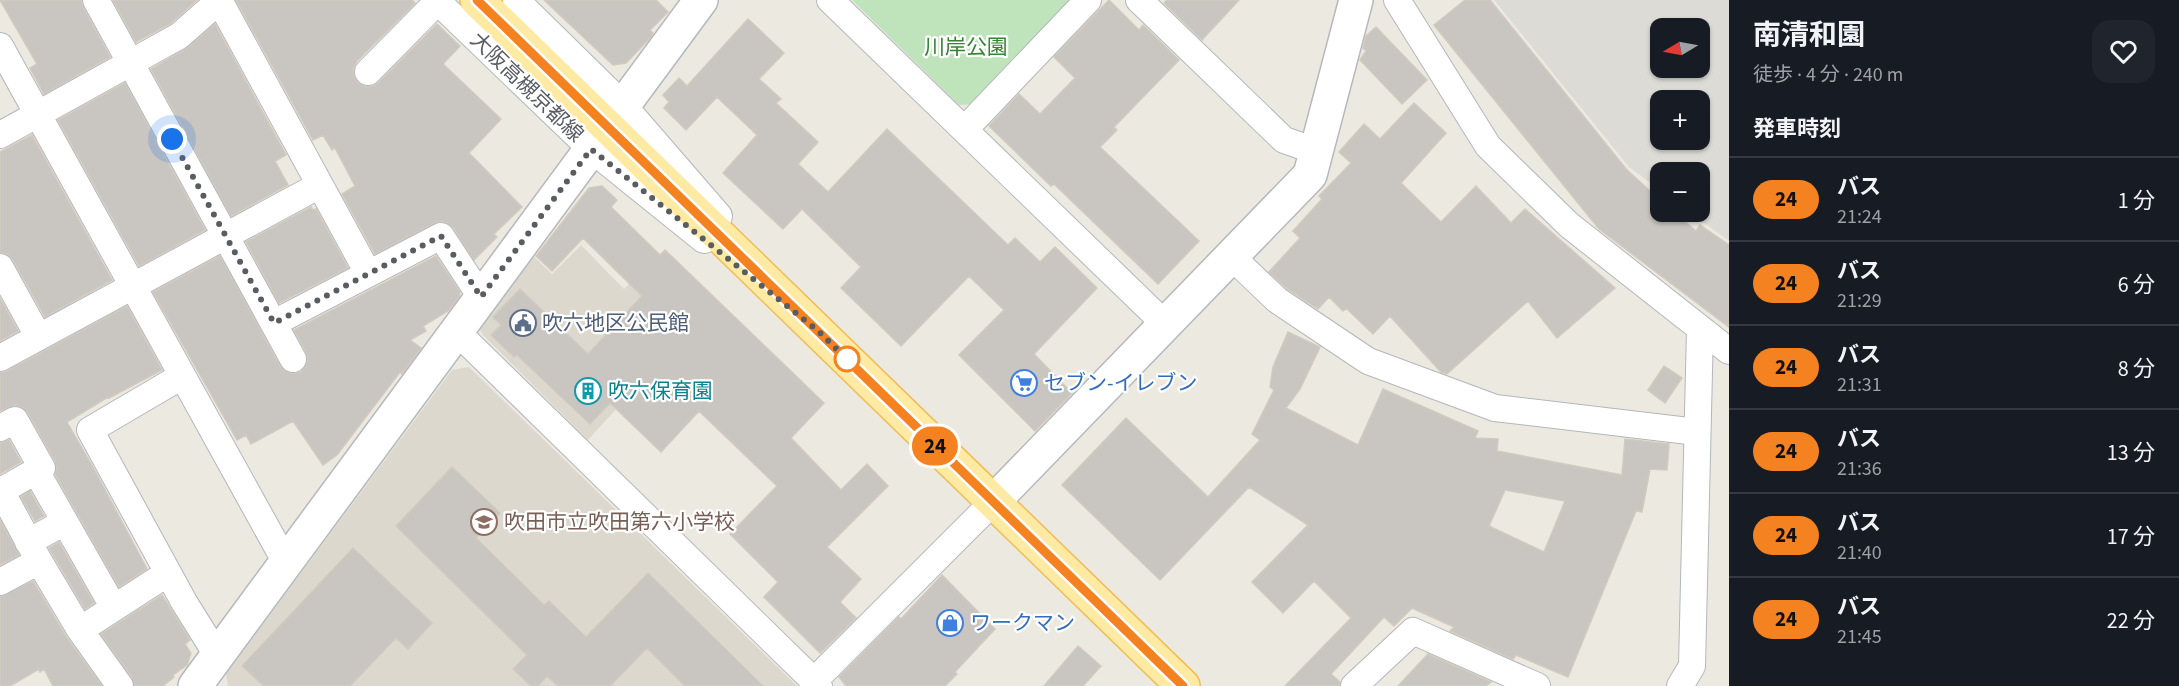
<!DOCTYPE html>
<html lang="ja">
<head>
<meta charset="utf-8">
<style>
	:root { --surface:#171b24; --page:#20242c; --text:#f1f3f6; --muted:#9ea1a6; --line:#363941 }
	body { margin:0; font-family:"Source Sans 3","Noto Sans JP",sans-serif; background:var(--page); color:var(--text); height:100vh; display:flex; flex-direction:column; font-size:22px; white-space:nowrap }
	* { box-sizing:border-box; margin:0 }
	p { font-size:20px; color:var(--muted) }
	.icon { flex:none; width:33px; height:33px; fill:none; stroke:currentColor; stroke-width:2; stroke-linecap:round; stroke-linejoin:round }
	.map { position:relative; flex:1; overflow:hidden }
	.sheet { display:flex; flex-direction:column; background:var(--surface); width:450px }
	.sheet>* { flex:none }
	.badge { padding:0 12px; border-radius:20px; font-size:21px; line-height:39px }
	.needle { width:39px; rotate:260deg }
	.fabs { position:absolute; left:1650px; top:18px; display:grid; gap:12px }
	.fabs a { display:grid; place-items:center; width:60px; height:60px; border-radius:12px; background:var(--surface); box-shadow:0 2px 4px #0004; font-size:30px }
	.you { position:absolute; width:30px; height:30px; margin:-15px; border:4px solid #fff; border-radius:50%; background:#1a73e8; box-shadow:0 0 0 9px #1a73e833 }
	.map>.badge { position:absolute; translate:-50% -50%; box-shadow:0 0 0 3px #fff }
	h2 { padding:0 24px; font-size:22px; line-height:54px }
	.round { display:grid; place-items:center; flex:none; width:63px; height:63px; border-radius:18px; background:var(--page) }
	.summary { display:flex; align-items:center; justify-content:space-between; height:102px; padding:0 24px }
	h1 { font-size:28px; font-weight:700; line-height:45px }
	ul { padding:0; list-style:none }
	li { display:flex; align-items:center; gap:18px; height:84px; padding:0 24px; border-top:2px solid var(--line) }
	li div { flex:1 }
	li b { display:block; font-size:22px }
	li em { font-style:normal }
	li .badge { min-width:66px; font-weight:700; text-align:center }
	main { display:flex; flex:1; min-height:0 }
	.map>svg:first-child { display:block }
	.industrial { fill:#dddbd5; fill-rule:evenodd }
	.education { fill:#dcd8ce }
	.green { fill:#bfe4bc }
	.building { fill:#c9c5c0; stroke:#d1cabf; stroke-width:1.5; fill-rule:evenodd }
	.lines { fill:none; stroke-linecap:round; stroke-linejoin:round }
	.street-casing { stroke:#b3b7bb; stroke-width:28 }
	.secondary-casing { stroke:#b4b8bd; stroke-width:36 }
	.primary-casing { stroke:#f0bc55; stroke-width:36 }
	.street { stroke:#fff; stroke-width:26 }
	.secondary { stroke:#fff; stroke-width:33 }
	.primary { stroke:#feeaa3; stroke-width:33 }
	.line-casing { stroke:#fff; stroke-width:14 }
	.line { stroke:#f58220; stroke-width:9 }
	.walk { stroke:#595d61; stroke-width:6; stroke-dasharray:0 10.8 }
	.stop-dot { fill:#fff; stroke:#f58220; stroke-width:3 }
	.labels { text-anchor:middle; stroke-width:4.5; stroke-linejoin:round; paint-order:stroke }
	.park-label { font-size:21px; fill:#368535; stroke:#fff }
	.street-label { font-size:21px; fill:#595d61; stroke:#fff }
	.service-label { font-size:21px; fill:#4e5e75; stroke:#fff; text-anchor:start }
	.shop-label { font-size:21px; fill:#366cbe; stroke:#fff; text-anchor:start }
	.culture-label { font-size:21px; fill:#0d838f; stroke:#fff; text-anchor:start }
	.education-label { font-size:21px; fill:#785e54; stroke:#fff; text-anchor:start }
</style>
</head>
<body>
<main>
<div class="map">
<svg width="1729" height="686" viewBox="0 0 1729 686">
	<rect width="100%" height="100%" fill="#ece9e0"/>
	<path class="industrial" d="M1494,0H1729V241L1689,212H1700V172H1660V190L1629,167ZM1660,28H1700V68H1660ZM1660,100H1700V140H1660Z"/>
	<path class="education" d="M581,245L624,289L632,281L685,333L588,440L483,335L478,326L534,257L552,274Z
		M469,367L797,686H228L226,674L452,370Z"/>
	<path class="green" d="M852,0H1076L976,104L959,105Z"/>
	<path class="building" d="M0,0H81L83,7L110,57L44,94L30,68L37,64Z
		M113,0H197L170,24L136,42Z
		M236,0H412L415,3L357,61L353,69L354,77L358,83L365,87L373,86L378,83L437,24L460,46L443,64L501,119L469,153L522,207L494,234L497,237L474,260L453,227L442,221L434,223L375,254L342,194L355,186L335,148L332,150L323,135L313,140Z
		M544,0H656L668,12L650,30L653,33L650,38L626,63L613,65Z
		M1109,0L1139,30L1143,25L1179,60L1114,127L1117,130L1100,147L1199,241L1158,284L1054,184L1051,186L989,126L1019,94L1040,114L1075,78L1054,57Z
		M1167,0H1239L1202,40L1164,3Z
		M1465,0H1490L1627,170L1660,200V212H1674L1696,231L1700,225L1729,245V327L1599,229L1434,25Z
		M748,19L784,53L759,79L781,99L776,103L818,142L798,164L828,192L887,129L1008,245L1015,238L1040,262L1055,247L1097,288L1034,354L1072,393L1035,431L959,355L1004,310L969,276L901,346L841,288L861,267L802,209L783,229L723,173L757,135L717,97L686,130L664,108L669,102L663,95L679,78L687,86Z
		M215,24L286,155L275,161L288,185L231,216L151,69L186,49Z
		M1376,27L1427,80L1402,104L1360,60L1366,51L1363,48L1366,36Z
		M125,83L205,230L139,266L58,120Z
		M1414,103L1446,133L1401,183L1441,222L1476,186L1511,223L1525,209L1615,288L1557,338L1528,301L1447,374L1441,372L1390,316L1373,334L1346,308L1343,311L1329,297L1318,309L1286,288L1269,272L1300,238L1293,231L1322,199L1319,196L1351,163L1339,152L1364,124L1380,139Z
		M32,135L112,280L45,317L13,260L7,254L0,252V152Z
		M602,186L617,200L611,207L660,255L665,250L824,403L791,438L841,490L867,464L888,486L827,547L861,579L840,602L856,618L820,653L764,597L778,582L730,534L777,486L699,411L661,452L610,403L590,424L517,355L514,357L491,335L501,325L493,317L520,289L588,354L642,296L583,238L552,271L536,256L589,188Z
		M311,207L313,210L316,209L348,268L279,303L246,242Z
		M220,256L280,366L285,371L292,374L301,372L305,367L308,360L306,352L294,330L436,256L460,292L459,297L448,311L423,326L426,331L410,340L421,348L402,374L400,372L337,455L323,465L293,421L251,444L246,435L237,440L153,292Z
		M0,298L18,331L0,341Z
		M127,306L162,370L109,398L108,397L67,422L94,469L147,569L119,587L55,474L57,468L55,461L28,413L23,408L16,405L0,411V373L7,371Z
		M1288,332L1320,347L1300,389L1286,408L1358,445L1383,389L1478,431L1475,438L1498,439L1497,451L1622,475L1625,439L1669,444L1667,470L1650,469L1642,512L1636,511L1568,677L1516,655L1513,659L1450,631L1454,627L1412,608L1394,626L1384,617L1331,674L1340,682L1339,686H1285L1351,618L1314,581L1283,613L1252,582L1308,525L1249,487L1160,580L1062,485L1126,418L1208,497L1260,440L1252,434L1274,390L1270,387L1273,367ZM1505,490L1565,501L1544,552L1489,526Z
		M1664,366L1682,378L1665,403L1648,390Z
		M9,440L21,462L0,474V443Z
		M452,467L500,513L476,538L544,605L549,601L586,637L648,573L763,686H685L647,648L610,686H558L547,676L538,686H531L513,669L527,655L396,526Z
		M30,491L44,516L35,521L21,497Z
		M0,520L19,555L0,565Z
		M59,542L94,603L85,609L49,548Z
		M353,548L432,623L408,649L396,638L350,686H264L242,666Z
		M942,575L995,629L955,672L957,674L945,686H846L839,677L899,617L901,619Z
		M33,581L67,638L102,686H53L44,669L40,672L39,669L10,686H0V597Z
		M162,595L190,640L185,644L191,653L187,665L173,675L174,677L163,686H135L132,677L101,634Z
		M1078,646L1101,666L1083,686H1044Z
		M1428,654L1491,682L1486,686H1398Z"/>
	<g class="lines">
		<defs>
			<path id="street" d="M96,0L293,359
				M219,0L368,273
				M436,0L591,149L704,240
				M516,0L623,105L719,216
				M830,0L1165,324
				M1139,0L1284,140L1316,151
				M1397,0L1488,146L1569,225L1729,351
				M0,46L285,561
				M368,72L438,1
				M965,129L1088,0
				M0,135L179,36L220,0
				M1232,257L1277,300L1368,361L1495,408L1697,432
				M0,267L38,336
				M274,323L441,236L481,297
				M457,332L819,686
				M0,358L318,186
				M182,376L90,430L184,602L217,655
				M0,428L15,420L42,468L36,471
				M0,489L39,561L80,630L120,686
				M1,491L36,471L114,608
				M28,542L65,522
				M0,582L39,561
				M80,630L168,573
				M814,681L992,503
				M1354,686L1413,631L1537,686
				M1680,686L1692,666L1700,329"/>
			<path id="secondary" d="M992,503L1310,175L1356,0
				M195,686L701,0"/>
			<path id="primary" d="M477,0L1183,686"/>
		</defs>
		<use href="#street" class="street-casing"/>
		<use href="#secondary" class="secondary-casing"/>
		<use href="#primary" class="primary-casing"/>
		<use href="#street" class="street"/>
		<use href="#secondary" class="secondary"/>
		<use href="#primary" class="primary"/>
	</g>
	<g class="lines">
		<defs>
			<path id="line" d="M477,0L1183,686"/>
		</defs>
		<use href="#line" class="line-casing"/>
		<use href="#line" class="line"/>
		<path class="walk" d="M172,139L274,323L441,236L481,297L591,149L817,330L849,361L847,359"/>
	</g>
	<defs>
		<symbol id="civic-ring" viewBox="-11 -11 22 22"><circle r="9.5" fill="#fff" stroke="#5c6f8a" stroke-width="1.5"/><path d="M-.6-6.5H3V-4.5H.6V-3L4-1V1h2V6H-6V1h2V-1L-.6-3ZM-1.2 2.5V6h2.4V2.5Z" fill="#5c6f8a"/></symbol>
		<symbol id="supermarket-ring" viewBox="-11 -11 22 22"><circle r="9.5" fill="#fff" stroke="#3f7fe0" stroke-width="1.5"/><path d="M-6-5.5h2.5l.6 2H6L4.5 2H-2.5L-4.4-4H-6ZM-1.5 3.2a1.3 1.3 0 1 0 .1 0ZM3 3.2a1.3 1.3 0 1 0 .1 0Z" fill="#3f7fe0"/></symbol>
		<symbol id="building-ring" viewBox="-11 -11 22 22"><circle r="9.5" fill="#fff" stroke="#0f9aa8" stroke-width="1.5"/><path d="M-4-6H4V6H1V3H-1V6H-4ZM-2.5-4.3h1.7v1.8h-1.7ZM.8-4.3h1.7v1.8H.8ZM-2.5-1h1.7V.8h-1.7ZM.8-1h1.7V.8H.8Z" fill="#0f9aa8"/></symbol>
		<symbol id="school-ring" viewBox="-11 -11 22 22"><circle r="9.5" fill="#fff" stroke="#8d6e63" stroke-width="1.5"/><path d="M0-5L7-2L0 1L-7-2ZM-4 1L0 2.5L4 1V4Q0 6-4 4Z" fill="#8d6e63"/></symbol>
		<symbol id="shop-ring" viewBox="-11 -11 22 22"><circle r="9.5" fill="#fff" stroke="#3f7fe0" stroke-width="1.5"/><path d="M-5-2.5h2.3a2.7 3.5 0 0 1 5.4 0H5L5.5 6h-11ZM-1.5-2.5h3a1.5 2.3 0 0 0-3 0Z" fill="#3f7fe0"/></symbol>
	</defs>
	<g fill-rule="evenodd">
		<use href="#civic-ring" x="508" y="308" width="30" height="30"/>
		<use href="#supermarket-ring" x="1009" y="368" width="30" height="30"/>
		<use href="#building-ring" x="573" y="376" width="30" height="30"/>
		<use href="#school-ring" x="469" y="507" width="30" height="30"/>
		<use href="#shop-ring" x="935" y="608" width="30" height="30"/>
	</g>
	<circle class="stop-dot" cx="847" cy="359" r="12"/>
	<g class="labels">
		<g class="park-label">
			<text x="966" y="54">川岸公園</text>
		</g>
		<g class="street-label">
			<text transform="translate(527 87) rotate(44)" y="7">大阪高槻京都線</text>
		</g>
		<g class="service-label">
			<text x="542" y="330">吹六地区公民館</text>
		</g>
		<g class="shop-label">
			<text x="1044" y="390">セブン-イレブン</text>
			<text x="970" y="630">ワークマン</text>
		</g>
		<g class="culture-label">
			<text x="608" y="398">吹六保育園</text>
		</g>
		<g class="education-label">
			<text x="504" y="529">吹田市立吹田第六小学校</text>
		</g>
	</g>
</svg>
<div class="fabs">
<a><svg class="needle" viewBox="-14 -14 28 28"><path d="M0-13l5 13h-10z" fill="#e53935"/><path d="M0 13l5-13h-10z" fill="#9ea1a6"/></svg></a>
<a>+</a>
<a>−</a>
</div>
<div class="you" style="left:172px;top:139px"></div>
<b class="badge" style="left:935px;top:446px;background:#f58220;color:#111">24</b>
</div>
<section class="sheet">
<div class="summary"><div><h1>南清和園</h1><p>徒歩 · 4 分 · 240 m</p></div><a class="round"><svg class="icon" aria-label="heart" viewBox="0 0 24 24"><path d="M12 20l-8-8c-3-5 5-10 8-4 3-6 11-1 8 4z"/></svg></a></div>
<h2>発車時刻</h2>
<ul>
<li><span class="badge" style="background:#f58220;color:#111">24</span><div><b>バス</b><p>21:24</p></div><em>1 分</em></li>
<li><span class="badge" style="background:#f58220;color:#111">24</span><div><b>バス</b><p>21:29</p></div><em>6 分</em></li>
<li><span class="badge" style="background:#f58220;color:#111">24</span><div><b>バス</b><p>21:31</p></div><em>8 分</em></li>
<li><span class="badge" style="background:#f58220;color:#111">24</span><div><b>バス</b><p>21:36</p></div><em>13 分</em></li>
<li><span class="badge" style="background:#f58220;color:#111">24</span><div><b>バス</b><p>21:40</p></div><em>17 分</em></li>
<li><span class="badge" style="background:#f58220;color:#111">24</span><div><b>バス</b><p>21:45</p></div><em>22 分</em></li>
</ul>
</section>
</main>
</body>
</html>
